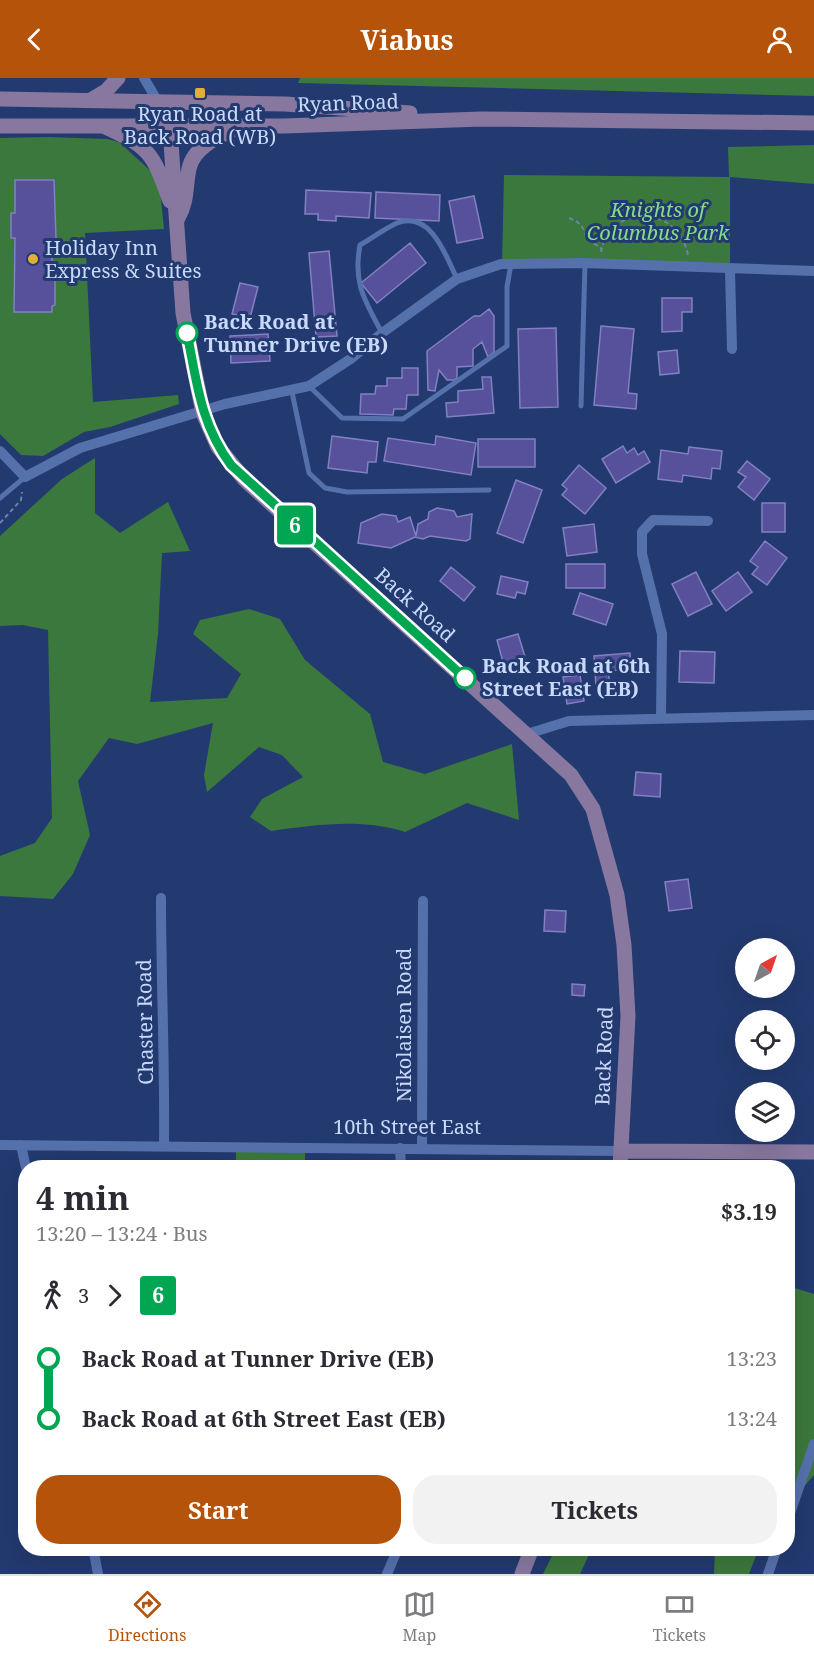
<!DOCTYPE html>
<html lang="en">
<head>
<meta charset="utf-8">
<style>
	:root { --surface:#fff; --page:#f2f2f3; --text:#2b2b33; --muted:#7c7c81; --line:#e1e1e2; --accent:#b45309 }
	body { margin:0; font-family:"Noto Serif",serif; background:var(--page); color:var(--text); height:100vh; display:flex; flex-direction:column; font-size:22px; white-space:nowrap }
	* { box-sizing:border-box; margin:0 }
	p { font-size:20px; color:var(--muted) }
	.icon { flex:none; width:33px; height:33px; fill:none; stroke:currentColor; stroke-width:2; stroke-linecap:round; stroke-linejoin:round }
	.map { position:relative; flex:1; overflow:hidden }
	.details { position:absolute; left:18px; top:1082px; width:777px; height:396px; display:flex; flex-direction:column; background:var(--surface); border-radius:24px; box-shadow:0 6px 24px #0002 }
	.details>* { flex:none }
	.badge { padding:0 12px; border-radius:4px; font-size:21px; line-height:39px }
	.needle { width:39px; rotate:40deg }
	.fabs { position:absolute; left:735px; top:860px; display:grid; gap:12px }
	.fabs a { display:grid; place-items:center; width:60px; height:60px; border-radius:50%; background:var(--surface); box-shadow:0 6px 24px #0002; font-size:30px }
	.map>.badge { position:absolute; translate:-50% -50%; box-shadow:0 0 0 3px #fff }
	.legs { display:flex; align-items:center; gap:9px; height:66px; padding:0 18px; font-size:20px }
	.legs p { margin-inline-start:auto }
	.headline { display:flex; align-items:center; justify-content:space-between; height:102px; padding:0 18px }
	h1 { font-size:33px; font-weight:700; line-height:45px }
	.cta { display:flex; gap:12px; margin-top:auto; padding:12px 18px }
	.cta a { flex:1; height:69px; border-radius:24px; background:var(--accent); color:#fff; font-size:24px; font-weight:700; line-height:69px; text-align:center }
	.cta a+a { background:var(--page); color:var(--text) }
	ul { padding:0 18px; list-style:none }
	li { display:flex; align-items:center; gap:21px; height:60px; font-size:22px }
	li i { display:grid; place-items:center; width:9px; height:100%; margin:0 8px; background:currentColor }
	li i::after { content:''; width:15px; height:15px; margin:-8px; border:4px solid; border-radius:50%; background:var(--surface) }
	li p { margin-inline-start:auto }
	li:first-child i { background:linear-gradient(#0000 50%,currentColor 0) }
	li:last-child i { background:linear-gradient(currentColor 50%,#0000 0) }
	header { display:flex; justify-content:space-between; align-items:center; height:78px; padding:0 18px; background:var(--accent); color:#fff; font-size:27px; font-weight:700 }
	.dock { display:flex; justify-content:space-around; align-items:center; height:84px; border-top:2px solid var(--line); background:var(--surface); font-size:16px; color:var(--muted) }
	.dock a { display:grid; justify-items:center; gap:3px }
	.dock .on { color:var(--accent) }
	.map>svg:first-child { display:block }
	.green { fill:#3b783d }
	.building { fill:#56519a; stroke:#8280c2; stroke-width:1.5 }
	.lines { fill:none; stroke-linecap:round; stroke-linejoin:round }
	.path { stroke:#6d81ae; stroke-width:2; stroke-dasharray:4.5 3; stroke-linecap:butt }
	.lane { stroke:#5571ac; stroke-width:5 }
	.street { stroke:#5571ac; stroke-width:10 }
	.secondary { stroke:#88789f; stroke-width:15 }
	.line-1-casing { stroke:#fff; stroke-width:14 }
	.line-1 { stroke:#00a651; stroke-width:9 }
	.poi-dot { fill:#e2af34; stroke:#233a70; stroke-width:2 }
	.stop-1-dot { fill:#fff; stroke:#00a651; stroke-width:3 }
	.labels { text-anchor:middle; stroke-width:6; stroke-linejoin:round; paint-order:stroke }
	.street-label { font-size:20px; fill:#c9d9fa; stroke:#233a70 }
	.poi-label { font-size:20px; fill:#c9d9fa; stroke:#233a70 }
	.park-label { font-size:20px; font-style:italic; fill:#85dd87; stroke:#233a70 }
	.stop-label { font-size:20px; font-weight:bold; fill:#c9d9fa; stroke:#233a70; text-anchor:start }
</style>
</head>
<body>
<header><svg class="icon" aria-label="back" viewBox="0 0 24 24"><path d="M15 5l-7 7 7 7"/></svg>Viabus<svg class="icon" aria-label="person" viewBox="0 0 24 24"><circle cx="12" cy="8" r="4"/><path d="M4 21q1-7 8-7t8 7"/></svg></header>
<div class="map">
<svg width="814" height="1496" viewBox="0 0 814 1496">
	<rect width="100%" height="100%" fill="#233a70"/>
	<path class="green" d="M300,0H814V18L298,5Z
		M47,59L107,61L119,64L154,96L160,111L164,151L85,155L93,324L178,317L179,326L110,349L84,354L43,378L21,377L0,356V60Z
		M814,67V106L730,99V192L502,186L504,97L729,99L728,69Z
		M95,380V435L120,455L168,424L190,473L162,475L158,556L150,624L227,620L241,596L193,556L200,542L249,531L280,541L305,582L370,636L383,684L425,696L512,666L519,742L467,725L405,754C361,740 316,747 271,753L250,739L262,721L303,699L282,677L259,669L207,714L204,697L213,645L137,666L109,660L78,703L90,757L73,796L53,821L0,818V778L35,765L52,740L48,552L23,547L0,548V458L62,401Z
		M236,1068L305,1069V1089H236Z
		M788,1208L814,1216V1397L788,1427Z
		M556,1470H592L580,1496H543Z
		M715,1470H759L749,1496H714Z"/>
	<path class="building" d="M15,102H54L56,161H52V201H55V227L52,228V234H14L15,160H11V135H15Z
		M306,112L371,115L369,140L336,138V143L318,142V136H305Z
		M376,114L440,117L439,143L375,140Z
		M474,118L483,160L457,165L449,123Z
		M410,165L426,185L377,225L361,205Z
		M329,173L337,258L316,259L309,175Z
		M240,205L258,209L250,240L232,236Z
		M662,220H692V234H682V253L662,254Z
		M489,231L494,238V274L488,279L482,264L473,271V288L457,289V300L454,302H447L439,292L435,313L428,312L427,273L474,238H480Z
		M601,248L634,251L628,315L637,316L636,331L594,327Z
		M556,250L558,329L520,330L518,251Z
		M268,256L270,283L231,285L230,258Z
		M677,272L679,295L660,297L658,274Z
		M402,290H418V317H407L406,331H394L393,337L360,336L361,316H375L376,308H387V300H402Z
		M482,299H491L494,335L447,339L446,325L458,324V313L483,311Z
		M332,358L378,364L376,384H368L367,395L328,390Z
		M436,358L476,365L471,397L384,383L388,360L435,367Z
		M478,361H535V389H478Z
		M623,368L627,375L634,370L638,377L644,373L650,384L616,405L602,381Z
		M689,369L722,373L720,391L712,390L711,401L683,397L682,404L658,401L661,372L688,376Z
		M747,383L770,401L754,422L738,409L746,399L738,394Z
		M579,387L606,410L585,436L562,417L567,411L562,407Z
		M516,402L542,412L523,465L497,455Z
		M762,425H785V454H762Z
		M437,430L454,433L457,439L472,436L470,461L466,463L430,458L423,461L415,459L391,470L358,465L361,445L382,436L396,438L398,444L410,439L416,458L418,446L428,441L429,434Z
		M594,446L597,474L567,478L563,450Z
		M765,463L787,480L767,507L752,496L758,489L750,483Z
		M566,486H605V510H566Z
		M451,489L475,509L464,523L440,503Z
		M696,494L712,526L688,538L672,506Z
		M738,494L752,514L726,533L712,513Z
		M501,498L528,504L525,516L517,514L515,520L497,516Z
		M580,515L613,526L606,547L573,536Z
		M518,556L526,582L504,588L497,562Z
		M680,573L715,574L714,605L679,604Z
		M630,575L631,591L608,593L610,607L596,609L594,578Z
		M580,597L584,623L567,626L563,599Z
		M636,694L661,696L660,719L634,717Z
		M688,801L692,830L669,833L665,804Z
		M545,832L566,833L565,854L544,853Z
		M572,906L585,907L584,918L572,917Z"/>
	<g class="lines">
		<path class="path" d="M569,140C580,144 584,149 586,160L602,171
			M601,174C610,124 680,127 688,178
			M0,445L21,422L22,414"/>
		<path class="lane" d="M382,255C364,221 353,205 360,167C372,160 384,151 397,145C431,132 446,178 457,201
			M309,308L342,340L403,341L507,268V209L511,186
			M292,314L309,395L325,410L347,414L489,412
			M581,328L585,185
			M0,420L25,399"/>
		<path class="street" d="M144,0L158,24L165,47
			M730,192L732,271
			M0,373L25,399L80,370L225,326L309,308L352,280L382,255L457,201L501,186L585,185L814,193
			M661,639L662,556L642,476V454L653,442L708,443
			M527,656L569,643L814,637
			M161,820C161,903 165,985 164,1068
			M0,1067L621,1073
			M21,1067L26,1090
			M400,1070L401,1089
			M422,1070L423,823
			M788,1441L814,1366
			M93,1470L98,1496
			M387,1496L398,1470
			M768,1496L777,1470"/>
		<path class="secondary" d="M0,21L285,26L410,35
			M91,22L106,13L118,0
			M165,47L171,65L183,235L203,335L218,369L245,402L571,697L593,731L617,817L624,867L628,938L620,1089
			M0,48H284L482,41L814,45
			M105,49C152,70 153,77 170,123
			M178,140C188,122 185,110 189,91C193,69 220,58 237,50
			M621,1073L814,1074
			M522,1496L532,1470"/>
	</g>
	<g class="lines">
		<defs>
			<path id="line-1" d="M187,255C197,304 200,345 231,387L465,600"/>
		</defs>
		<use href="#line-1" class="line-1-casing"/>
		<use href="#line-1" class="line-1"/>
	</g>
	<g class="poi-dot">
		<rect x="194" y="9" width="12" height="12" rx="3"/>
		<circle cx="33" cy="181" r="6"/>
	</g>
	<g class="stop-1-dot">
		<circle cx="187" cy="255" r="10"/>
		<circle cx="465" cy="600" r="10"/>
	</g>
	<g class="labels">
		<g class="street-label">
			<text transform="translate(348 25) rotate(-2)" y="7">Ryan Road</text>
			<text transform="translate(415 527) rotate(42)" y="7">Back Road</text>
			<text transform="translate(145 944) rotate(-91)" y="7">Chaster Road</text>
			<text transform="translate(404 947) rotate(-90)" y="7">Nikolaisen Road</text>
			<text transform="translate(604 978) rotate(-88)" y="7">Back Road</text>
			<text x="407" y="1056">10th Street East</text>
		</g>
		<g class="poi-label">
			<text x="200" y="43">Ryan Road at<tspan x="200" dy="23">Back Road (WB)</tspan></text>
			<text x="45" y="177" text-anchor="start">Holiday Inn<tspan x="45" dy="23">Express &amp; Suites</tspan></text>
		</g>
		<g class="park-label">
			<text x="658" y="139">Knights of<tspan x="658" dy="23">Columbus Park</tspan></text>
		</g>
		<g class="stop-label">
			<text x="204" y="251">Back Road at<tspan x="204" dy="23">Tunner Drive (EB)</tspan></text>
			<text x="482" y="595">Back Road at 6th<tspan x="482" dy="23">Street East (EB)</tspan></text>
		</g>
	</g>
</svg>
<div class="fabs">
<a><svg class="needle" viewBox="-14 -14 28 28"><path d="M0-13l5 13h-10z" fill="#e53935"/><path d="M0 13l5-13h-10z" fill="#7c7c81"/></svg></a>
<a><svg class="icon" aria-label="locate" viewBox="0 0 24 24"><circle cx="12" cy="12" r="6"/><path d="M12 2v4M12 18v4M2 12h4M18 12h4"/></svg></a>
<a><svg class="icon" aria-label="layers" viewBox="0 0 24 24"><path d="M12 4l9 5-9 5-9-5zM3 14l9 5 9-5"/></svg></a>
</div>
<b class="badge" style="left:295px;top:447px;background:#00a651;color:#fff">6</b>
<section class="details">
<div class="headline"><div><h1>4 min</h1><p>13:20 – 13:24 · Bus</p></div><b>$3.19</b></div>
<div class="legs"><svg class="icon" aria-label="walk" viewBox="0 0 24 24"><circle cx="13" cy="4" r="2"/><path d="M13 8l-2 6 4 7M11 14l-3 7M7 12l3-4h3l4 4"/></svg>3<svg class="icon" aria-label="forward" viewBox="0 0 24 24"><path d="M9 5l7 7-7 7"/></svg><b class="badge" style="background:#00a651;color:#fff">6</b></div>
<ul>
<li><i style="color:#00a651"></i><b>Back Road at Tunner Drive (EB)</b><p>13:23</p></li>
<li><i style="color:#00a651"></i><b>Back Road at 6th Street East (EB)</b><p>13:24</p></li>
</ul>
<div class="cta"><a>Start</a><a>Tickets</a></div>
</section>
</div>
<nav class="dock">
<a class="on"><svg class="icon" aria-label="directions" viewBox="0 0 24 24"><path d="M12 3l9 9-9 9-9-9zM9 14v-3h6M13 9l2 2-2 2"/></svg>Directions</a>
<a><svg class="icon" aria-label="map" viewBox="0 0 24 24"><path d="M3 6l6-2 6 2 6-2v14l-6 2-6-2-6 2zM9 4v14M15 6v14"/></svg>Map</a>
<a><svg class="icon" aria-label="tickets" viewBox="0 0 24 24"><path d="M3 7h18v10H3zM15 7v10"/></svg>Tickets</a>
</nav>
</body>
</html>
